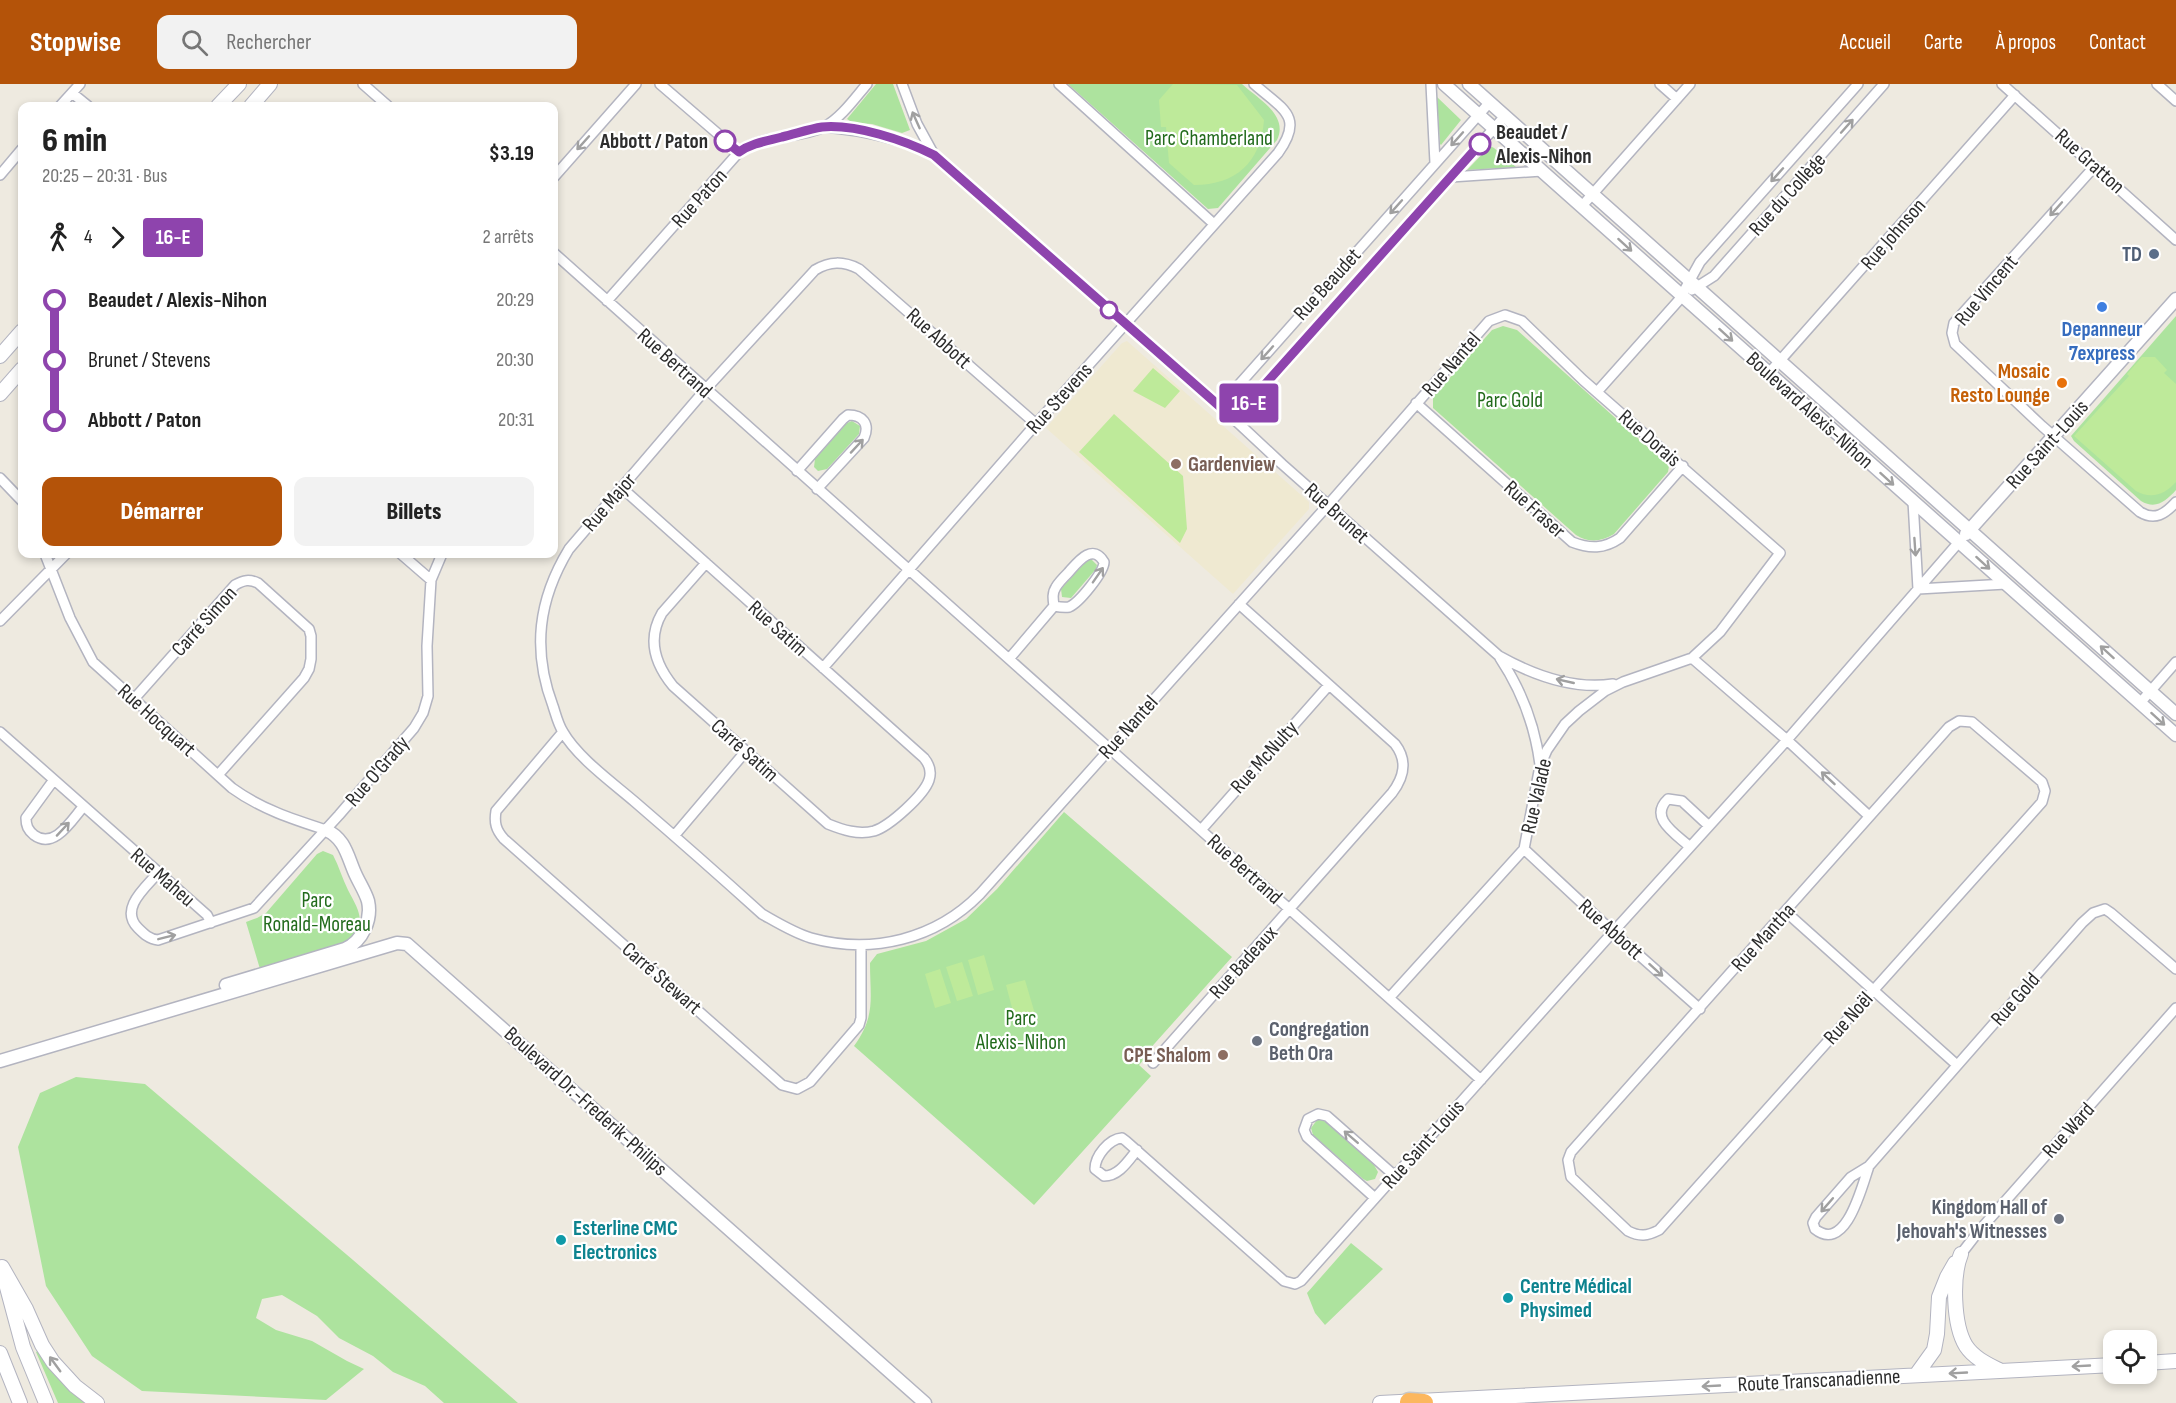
<!DOCTYPE html>
<html lang="fr">
<head>
<meta charset="utf-8">
<style>
	:root { --surface:#fff; --page:#f2f2f2; --text:#222; --muted:#767676; --accent:#b45309 }
	body { margin:0; font-family:"Sofia Sans Condensed",sans-serif; background:var(--page); color:var(--text); height:100vh; display:flex; flex-direction:column; font-size:22px; white-space:nowrap }
	* { box-sizing:border-box; margin:0 }
	p { font-size:20px; color:var(--muted) }
	.icon { flex:none; width:33px; height:33px; fill:none; stroke:currentColor; stroke-width:2; stroke-linecap:round; stroke-linejoin:round }
	.map { position:relative; flex:1; overflow:hidden }
	.sheet { position:absolute; left:18px; top:18px; width:540px; height:456px; display:flex; flex-direction:column; background:var(--surface); border-radius:12px; box-shadow:0 3px 9px #0003 }
	.sheet>* { flex:none }
	.badge { padding:0 12px; border-radius:4px; font-size:21px; line-height:39px }
	.controls { position:absolute; left:2103px; top:1246px; display:grid; gap:12px }
	.controls a { display:grid; place-items:center; width:54px; height:54px; border-radius:12px; background:var(--surface); box-shadow:0 3px 9px #0003; font-size:30px }
	.map>.badge { position:absolute; translate:-50% -50%; box-shadow:0 0 0 3px #fff }
	.legs { display:flex; align-items:center; gap:9px; height:66px; padding:0 24px; font-size:20px }
	.legs p { margin-inline-start:auto }
	.headline { display:flex; align-items:center; justify-content:space-between; height:102px; padding:0 24px }
	h1 { font-size:33px; font-weight:800; line-height:45px }
	.action { display:flex; gap:12px; margin-top:auto; padding:12px 24px }
	.action a { flex:1; height:69px; border-radius:12px; background:var(--accent); color:#fff; font-size:24px; font-weight:800; line-height:69px; text-align:center }
	.action a+a { background:var(--page); color:var(--text) }
	ul { padding:0 24px; list-style:none }
	li { display:flex; align-items:center; gap:21px; height:60px; font-size:22px }
	li i { display:grid; place-items:center; width:9px; height:100%; margin:0 8px; background:currentColor }
	li i::after { content:''; width:15px; height:15px; margin:-8px; border:4px solid; border-radius:50%; background:var(--surface) }
	li p { margin-inline-start:auto }
	li:first-child i { background:linear-gradient(#0000 50%,currentColor 0) }
	li:last-child i { background:linear-gradient(currentColor 50%,#0000 0) }
	header { display:flex; align-items:center; gap:36px; box-sizing:border-box; height:84px; padding:0 30px; background:var(--accent); color:#fff }
	header strong { font-size:28px }
	nav { display:flex; gap:33px; margin-inline-start:auto; font-size:21px }
	.search { width:420px; height:54px; background:var(--page); display:flex; align-items:center; gap:15px; box-sizing:border-box; padding:0 21px; border-radius:12px; color:var(--muted); font-size:22px }
	.map>svg:first-child { display:block }
	.education { fill:#efe9d1 }
	.green { fill:#ade39e }
	.pitch { fill:#beea9a }
	.lines { fill:none; stroke-linecap:round; stroke-linejoin:round }
	.minor-casing { stroke:#b3b4c0; stroke-width:12 }
	.tertiary-casing { stroke:#b3b4c0; stroke-width:15 }
	.secondary-casing { stroke:#b3b4c0; stroke-width:16 }
	.motorway-casing { stroke:#c8c8c8; stroke-width:21 }
	.minor { stroke:#fff; stroke-width:9 }
	.tertiary { stroke:#fff; stroke-width:12 }
	.secondary { stroke:#fff; stroke-width:14 }
	.motorway { stroke:#fcb75e; stroke-width:18 }
	.oneway { stroke:#a0a0a0 }
	.line-1-casing { stroke:#fff; stroke-width:14 }
	.line-1 { stroke:#8e44ad; stroke-width:9 }
	.stop-1-dot { fill:#fff; stroke:#8e44ad; stroke-width:3 }
	.service-dot { fill:#5c6f8a; stroke:#fff; stroke-width:2 }
	.shop-dot { fill:#3f7fe0; stroke:#fff; stroke-width:2 }
	.food-dot { fill:#e8710a; stroke:#fff; stroke-width:2 }
	.education-dot { fill:#8d6e63; stroke:#fff; stroke-width:2 }
	.worship-dot { fill:#6b7280; stroke:#fff; stroke-width:2 }
	.culture-dot { fill:#0f9aa8; stroke:#fff; stroke-width:2 }
	.labels { text-anchor:middle; stroke-width:4.5; stroke-linejoin:round; paint-order:stroke }
	.stop-label { font-size:21px; font-weight:bold; fill:#2d2d2d; stroke:#fff; text-anchor:start }
	.park-label { font-size:21px; fill:#226b1c; stroke:#fff }
	.street-label { font-size:21px; fill:#2d2d2d; stroke:#fff }
	.service-label { font-size:21px; font-weight:bold; fill:#4e5e75; stroke:#fff; text-anchor:end }
	.shop-label { font-size:21px; font-weight:bold; fill:#366cbe; stroke:#fff }
	.food-label { font-size:21px; font-weight:bold; fill:#c56008; stroke:#fff; text-anchor:end }
	.education-label { font-size:21px; font-weight:bold; fill:#785e54; stroke:#fff; text-anchor:start }
	.worship-label { font-size:21px; font-weight:bold; fill:#5b616d; stroke:#fff; text-anchor:start }
	.culture-label { font-size:21px; font-weight:bold; fill:#0d838f; stroke:#fff; text-anchor:start }
</style>
</head>
<body>
<header>
<strong>Stopwise</strong>
<div class="search"><svg class="icon" aria-label="search" viewBox="0 0 24 24"><circle cx="10" cy="10" r="6"/><path d="M15 15l6 6"/></svg>Rechercher</div>
<nav><a>Accueil</a><a>Carte</a><a>À propos</a><a>Contact</a></nav>
</header>
<div class="map">
<svg width="2176" height="1319" viewBox="0 0 2176 1319">
	<rect width="100%" height="100%" fill="#eeeae0"/>
	<path class="education" d="M1127,257L1309,418V425L1233,510L1046,344L1122,259Z"/>
	<path class="green" d="M876,0H893L910,46L902,49L872,40L853,39L847,35Z
		M1068,0H1242C1258,15 1289,31 1277,56L1218,124L1208,125Z
		M1437,13L1461,36L1441,61L1440,60Z
		M1490,62L1494,64L1516,83L1467,86Z
		M2176,232V406C2166,417 2156,426 2141,417L2074,357L2071,352Z
		M1503,242L1517,246L1669,382L1668,388L1614,450C1601,458 1589,459 1576,451L1433,324V313L1492,246Z
		M852,337L860,342L859,350L827,385L818,387L814,383L815,375L847,339Z
		M1091,475L1097,481L1096,485L1071,514L1062,513L1061,505L1087,476Z
		M1064,728L1232,873L1147,968L1149,970L1139,981L1151,992L1034,1121L854,962C876,932 870,914 870,879L877,870L926,857L966,835L997,805Z
		M323,767L333,771C339,782 342,794 348,806C360,829 368,839 345,859L260,885L246,838L257,834L266,829L317,770Z
		M76,993L145,1000L353,1176L518,1319H444L425,1302L393,1288L373,1272L339,1254L317,1232L282,1211L262,1215L256,1234L276,1246L312,1257L347,1277L364,1285L326,1316L142,1307L92,1272L46,1202L18,1063L40,1009Z
		M1317,1036H1323L1327,1039L1374,1081L1378,1088L1375,1095L1367,1097L1363,1095L1313,1051L1311,1044Z
		M1351,1159L1383,1185L1325,1241L1315,1229L1307,1209Z
		M39,1266L87,1319H58L36,1268Z"/>
	<path class="pitch" d="M1173,0L1237,1L1264,36C1261,78 1236,101 1194,101L1169,79L1166,43H1161L1159,16Z
		M2142,273H2155L2167,286L2164,289L2176,300V398C2165,410 2152,416 2136,407L2074,352L2129,292L2127,290Z
		M1153,284L1180,307L1165,324L1133,307Z
		M1114,330L1183,392L1187,445L1180,459L1079,368Z
		M984,871L994,906L978,911L968,876Z
		M962,878L973,912L957,917L946,883Z
		M940,885L951,919L935,924L925,890Z
		M1025,896L1035,930L1015,935L1006,901Z"/>
	<g class="lines">
		<defs>
			<path id="minor" d="M363,0L388,22
				M660,0L739,68
				M902,0L917,40L934,71
				M1059,0L1214,140
				M1431,0L1435,79
				M1660,0L1677,15
				M2002,0L2176,156
				M2157,0L2176,17
				M72,9L88,22
				M60,22L80,0
				M823,43C862,46 898,53 934,71L1220,322L1282,380L1499,572C1533,591 1574,606 1613,600
				M2095,82L1954,239L1952,249L1955,260L2042,342L2140,428C2155,437 2165,430 2176,418
				M0,91L22,65
				M554,93L636,0
				M1451,93L1542,87
				M1582,122L1690,0
				M554,169L1481,996
				M1692,206L1714,192L1884,0
				M607,217L739,68C763,50 798,55 824,43C841,34 855,14 867,0
				M1769,289L2015,11
				M1597,308L1679,216L1700,178L1858,0
				M1416,319L1572,458C1590,465 1604,465 1620,454L1683,382
				M1220,322L1490,18
				M1234,335L1505,32
				M1036,340L859,185C843,177 830,177 815,186L705,306L569,465C538,516 532,566 553,622C556,631 558,640 563,648C577,673 613,699 635,718C678,755 720,792 762,830C778,839 794,849 811,854C872,871 936,855 980,810L1328,421L1489,237L1505,231L1522,237L1583,296L1780,469L1720,548L1692,574L1623,598L1605,607L1579,627L1565,640L1547,666L1540,682L1524,765L1390,913
				M797,387L843,335L848,331C863,331 870,340 864,354L817,405
				M0,394L22,417
				M622,404L924,674C929,680 932,687 929,696C924,711 890,742 874,747C858,751 843,746 828,740L673,602C655,580 647,555 662,529L706,479
				M1913,417L1918,505
				M45,470L70,534L93,578L232,704C261,725 292,735 326,746
				M401,470L431,496
				M1918,505L2006,500
				M0,537L66,470
				M1500,574C1522,607 1535,641 1540,681
				M1692,574L1787,656L1869,732
				M1009,575L1054,522C1053,515 1052,509 1056,503C1059,498 1064,493 1068,489C1077,479 1092,458 1104,478C1104,488 1079,519 1069,523C1064,524 1059,523 1054,522
				M823,584L1036,340L1278,69C1305,32 1282,25 1254,0
				M134,615L235,501C244,496 249,495 258,499L309,545L311,552V575L309,585L304,594L218,691
				M2140,619L2176,578
				M1959,637L1972,638L2042,698L2045,707L2042,718L1659,1146C1647,1152 1640,1153 1628,1147L1571,1093L1568,1076L1571,1068L1949,643Z
				M0,648L207,831L211,839
				M563,648L496,727C494,739 496,746 504,755L782,1001L797,1005L810,998L859,941L861,934V862
				M53,697L26,734C26,742 28,746 34,751C54,766 71,737 83,723
				M1201,746L1329,601
				M674,752L746,667
				M1690,763C1676,750 1648,734 1668,715L1682,717L1709,742
				M1524,765L1613,848L1700,925
				M158,789C145,804 119,825 138,844C144,850 149,855 158,856L254,824L339,731L414,644L423,629L428,612L427,562L431,496L442,470
				M1786,828L1957,981
				M1153,979L1392,709C1404,693 1408,677 1395,660L1239,520
				M1137,1066C1128,1077 1119,1092 1104,1092L1095,1085C1095,1072 1109,1055 1122,1054L1126,1057L1284,1197L1295,1200L1301,1197L1613,848L1787,656L1959,458
				M1869,1082C1862,1102 1846,1170 1815,1145L1813,1139L1816,1133L1851,1093L1869,1082L2082,839L2093,829L2105,825L2111,829L2176,885
				M1375,1114L1307,1053L1304,1046L1308,1035L1318,1030L1327,1032L1395,1092
				M1961,1170L1978,1148L2176,924"/>
			<path id="tertiary" d="M1444,0L2176,651
				M1469,0L2176,630
				M1966,450L2176,215
				M226,901L345,865C363,857 372,835 368,817C365,807 358,797 354,787C347,770 344,754 326,746
				M0,977L397,859L407,860L925,1319"/>
			<path id="secondary" d="M218,22L239,0
				M251,22L270,0
				M0,272L22,247
				M0,310L22,285
				M1961,1170C1952,1192 1953,1241 1966,1262C1974,1274 1987,1280 1999,1286
				M2,1183L26,1225L42,1261L53,1278L75,1302L97,1319
				M5,1196L23,1263L46,1319
				M0,1269L20,1319
				M2146,1279L2176,1277
				M1916,1291L1934,1266L1937,1250L1939,1213L1947,1193L1955,1179
				M1380,1319L2114,1281"/>
			<path id="motorway" d="M1409,1318L1424,1319"/>
		</defs>
		<use href="#minor" class="minor-casing"/>
		<use href="#tertiary" class="tertiary-casing"/>
		<use href="#secondary" class="secondary-casing"/>
		<use href="#motorway" class="motorway-casing"/>
		<use href="#minor" class="minor"/>
		<use href="#tertiary" class="tertiary"/>
		<use href="#secondary" class="secondary"/>
		<use href="#motorway" class="motorway"/>
	</g>
	<defs><path id="oneway-shaft" d="M-6 0H5M1.5-3L5.5 0L1.5 3" fill="none" stroke-width="1.6" stroke-linecap="round" stroke-linejoin="round" transform="scale(1.5)"/></defs>
	<g class="oneway">
		<use href="#oneway-shaft" transform="translate(916 36) rotate(-114)"/>
		<use href="#oneway-shaft" transform="translate(1847 42) rotate(-48)"/>
		<use href="#oneway-shaft" transform="translate(1457 55) rotate(132)"/>
		<use href="#oneway-shaft" transform="translate(583 59) rotate(132)"/>
		<use href="#oneway-shaft" transform="translate(1777 91) rotate(132)"/>
		<use href="#oneway-shaft" transform="translate(1396 123) rotate(132)"/>
		<use href="#oneway-shaft" transform="translate(2056 125) rotate(132)"/>
		<use href="#oneway-shaft" transform="translate(1625 161) rotate(42)"/>
		<use href="#oneway-shaft" transform="translate(1726 251) rotate(42)"/>
		<use href="#oneway-shaft" transform="translate(1267 269) rotate(132)"/>
		<use href="#oneway-shaft" transform="translate(857 362) rotate(-47)"/>
		<use href="#oneway-shaft" transform="translate(1887 395) rotate(42)"/>
		<use href="#oneway-shaft" transform="translate(1915 463) rotate(86)"/>
		<use href="#oneway-shaft" transform="translate(1983 479) rotate(42)"/>
		<use href="#oneway-shaft" transform="translate(1098 491) rotate(-55)"/>
		<use href="#oneway-shaft" transform="translate(2107 568) rotate(-138)"/>
		<use href="#oneway-shaft" transform="translate(1565 597) rotate(-167)"/>
		<use href="#oneway-shaft" transform="translate(2158 635) rotate(42)"/>
		<use href="#oneway-shaft" transform="translate(1828 694) rotate(-137)"/>
		<use href="#oneway-shaft" transform="translate(63 745) rotate(-47)"/>
		<use href="#oneway-shaft" transform="translate(167 853) rotate(-14)"/>
		<use href="#oneway-shaft" transform="translate(1656 886) rotate(42)"/>
		<use href="#oneway-shaft" transform="translate(1351 1053) rotate(-139)"/>
		<use href="#oneway-shaft" transform="translate(1827 1121) rotate(131)"/>
		<use href="#oneway-shaft" transform="translate(55 1280) rotate(-126)"/>
		<use href="#oneway-shaft" transform="translate(2081 1282) rotate(177)"/>
		<use href="#oneway-shaft" transform="translate(1958 1289) rotate(177)"/>
		<use href="#oneway-shaft" transform="translate(1711 1302) rotate(177)"/>
	</g>
	<g class="lines">
		<defs>
			<path id="line-1" d="M725,57L739,68C752,59 767,57 782,53C795,50 809,45 822,43C856,40 904,56 934,71L1234,335L1480,60"/>
		</defs>
		<use href="#line-1" class="line-1-casing"/>
		<use href="#line-1" class="line-1"/>
	</g>
	<g class="stop-1-dot">
		<circle cx="725" cy="57" r="10"/>
		<circle cx="1480" cy="60" r="10"/>
		<circle cx="1109" cy="226" r="8"/>
	</g>
	<circle class="service-dot" cx="2154" cy="170" r="6"/>
	<circle class="shop-dot" cx="2102" cy="223" r="6"/>
	<circle class="food-dot" cx="2062" cy="299" r="6"/>
	<g class="education-dot">
		<circle cx="1176" cy="380" r="6"/>
		<circle cx="1223" cy="971" r="6"/>
	</g>
	<g class="worship-dot">
		<circle cx="1257" cy="957" r="6"/>
		<circle cx="2059" cy="1135" r="6"/>
	</g>
	<g class="culture-dot">
		<circle cx="561" cy="1156" r="6"/>
		<circle cx="1508" cy="1214" r="6"/>
	</g>
	<g class="labels">
		<g class="stop-label">
			<text x="1496" y="55">Beaudet /<tspan x="1496" dy="24">Alexis-Nihon</tspan></text>
			<text x="708" y="64" text-anchor="end">Abbott / Paton</text>
		</g>
		<g class="park-label">
			<text x="1209" y="61">Parc Chamberland</text>
			<text x="1510" y="323">Parc Gold</text>
			<text x="317" y="823">Parc<tspan x="317" dy="24">Ronald-Moreau</tspan></text>
			<text x="1021" y="941">Parc<tspan x="1021" dy="24">Alexis-Nihon</tspan></text>
		</g>
		<g class="street-label">
			<text transform="translate(2090 77) rotate(42)" y="7">Rue Gratton</text>
			<text transform="translate(1787 110) rotate(-48)" y="7">Rue du Collège</text>
			<text transform="translate(699 114) rotate(-48)" y="7">Rue Paton</text>
			<text transform="translate(1893 150) rotate(-49)" y="7">Rue Johnson</text>
			<text transform="translate(1327 200) rotate(-48)" y="7">Rue Beaudet</text>
			<text transform="translate(1986 206) rotate(-50)" y="7">Rue Vincent</text>
			<text transform="translate(939 254) rotate(42)" y="7">Rue Abbott</text>
			<text transform="translate(675 279) rotate(42)" y="7">Rue Bertrand</text>
			<text transform="translate(1451 280) rotate(-49)" y="7">Rue Nantel</text>
			<text transform="translate(1059 314) rotate(-48)" y="7">Rue Stevens</text>
			<text transform="translate(1810 326) rotate(42)" y="7">Boulevard Alexis-Nihon</text>
			<text transform="translate(1650 354) rotate(41)" y="7">Rue Dorais</text>
			<text transform="translate(2047 360) rotate(-48)" y="7">Rue Saint-Louis</text>
			<text transform="translate(609 418) rotate(-49)" y="7">Rue Major</text>
			<text transform="translate(1535 425) rotate(42)" y="7">Rue Fraser</text>
			<text transform="translate(1337 429) rotate(42)" y="7">Rue Brunet</text>
			<text transform="translate(204 537) rotate(-48)" y="7">Carré Simon</text>
			<text transform="translate(778 544) rotate(42)" y="7">Rue Satim</text>
			<text transform="translate(157 636) rotate(42)" y="7">Rue Hocquart</text>
			<text transform="translate(1128 643) rotate(-48)" y="7">Rue Nantel</text>
			<text transform="translate(745 666) rotate(42)" y="7">Carré Satim</text>
			<text transform="translate(1264 673) rotate(-48)" y="7">Rue McNulty</text>
			<text transform="translate(377 687) rotate(-49)" y="7">Rue O'Grady</text>
			<text transform="translate(1536 712) rotate(-77)" y="7">Rue Valade</text>
			<text transform="translate(1245 785) rotate(42)" y="7">Rue Bertrand</text>
			<text transform="translate(163 793) rotate(41)" y="7">Rue Maheu</text>
			<text transform="translate(1611 845) rotate(42)" y="7">Rue Abbott</text>
			<text transform="translate(1763 853) rotate(-48)" y="7">Rue Mantha</text>
			<text transform="translate(1243 878) rotate(-48)" y="7">Rue Badeaux</text>
			<text transform="translate(662 894) rotate(41)" y="7">Carré Stewart</text>
			<text transform="translate(2015 915) rotate(-49)" y="7">Rue Gold</text>
			<text transform="translate(1848 934) rotate(-48)" y="7">Rue Noël</text>
			<text transform="translate(586 1017) rotate(42)" y="7">Boulevard Dr.-Frederik-Philips</text>
			<text transform="translate(2068 1046) rotate(-48)" y="7">Rue Ward</text>
			<text transform="translate(1423 1060) rotate(-48)" y="7">Rue Saint-Louis</text>
			<text transform="translate(1819 1296) rotate(-3)" y="7">Route Transcanadienne</text>
		</g>
		<g class="service-label">
			<text x="2142" y="177">TD</text>
		</g>
		<g class="shop-label">
			<text x="2102" y="252">Depanneur<tspan x="2102" dy="24">7express</tspan></text>
		</g>
		<g class="food-label">
			<text x="2050" y="294">Mosaic<tspan x="2050" dy="24">Resto Lounge</tspan></text>
		</g>
		<g class="education-label">
			<text x="1188" y="387">Gardenview</text>
			<text x="1211" y="978" text-anchor="end">CPE Shalom</text>
		</g>
		<g class="worship-label">
			<text x="1269" y="952">Congregation<tspan x="1269" dy="24">Beth Ora</tspan></text>
			<text x="2047" y="1130" text-anchor="end">Kingdom Hall of<tspan x="2047" dy="24">Jehovah's Witnesses</tspan></text>
		</g>
		<g class="culture-label">
			<text x="573" y="1151">Esterline CMC<tspan x="573" dy="24">Electronics</tspan></text>
			<text x="1520" y="1209">Centre Médical<tspan x="1520" dy="24">Physimed</tspan></text>
		</g>
	</g>
</svg>
<div class="controls">
<a><svg class="icon" aria-label="locate" viewBox="0 0 24 24"><circle cx="12" cy="12" r="6"/><path d="M12 2v4M12 18v4M2 12h4M18 12h4"/></svg></a>
</div>
<b class="badge" style="left:1249px;top:319px;background:#8e44ad;color:#fff">16-E</b>
<section class="sheet">
<div class="headline"><div><h1>6 min</h1><p>20:25 – 20:31 · Bus</p></div><b>$3.19</b></div>
<div class="legs"><svg class="icon" aria-label="walk" viewBox="0 0 24 24"><circle cx="13" cy="4" r="2"/><path d="M13 8l-2 6 4 7M11 14l-3 7M7 12l3-4h3l4 4"/></svg>4<svg class="icon" aria-label="forward" viewBox="0 0 24 24"><path d="M9 5l7 7-7 7"/></svg><b class="badge" style="background:#8e44ad;color:#fff">16-E</b><p>2 arrêts</p></div>
<ul>
<li><i style="color:#8e44ad"></i><b>Beaudet / Alexis-Nihon</b><p>20:29</p></li>
<li><i style="color:#8e44ad"></i><span>Brunet / Stevens</span><p>20:30</p></li>
<li><i style="color:#8e44ad"></i><b>Abbott / Paton</b><p>20:31</p></li>
</ul>
<div class="action"><a>Démarrer</a><a>Billets</a></div>
</section>
</div>
</body>
</html>
